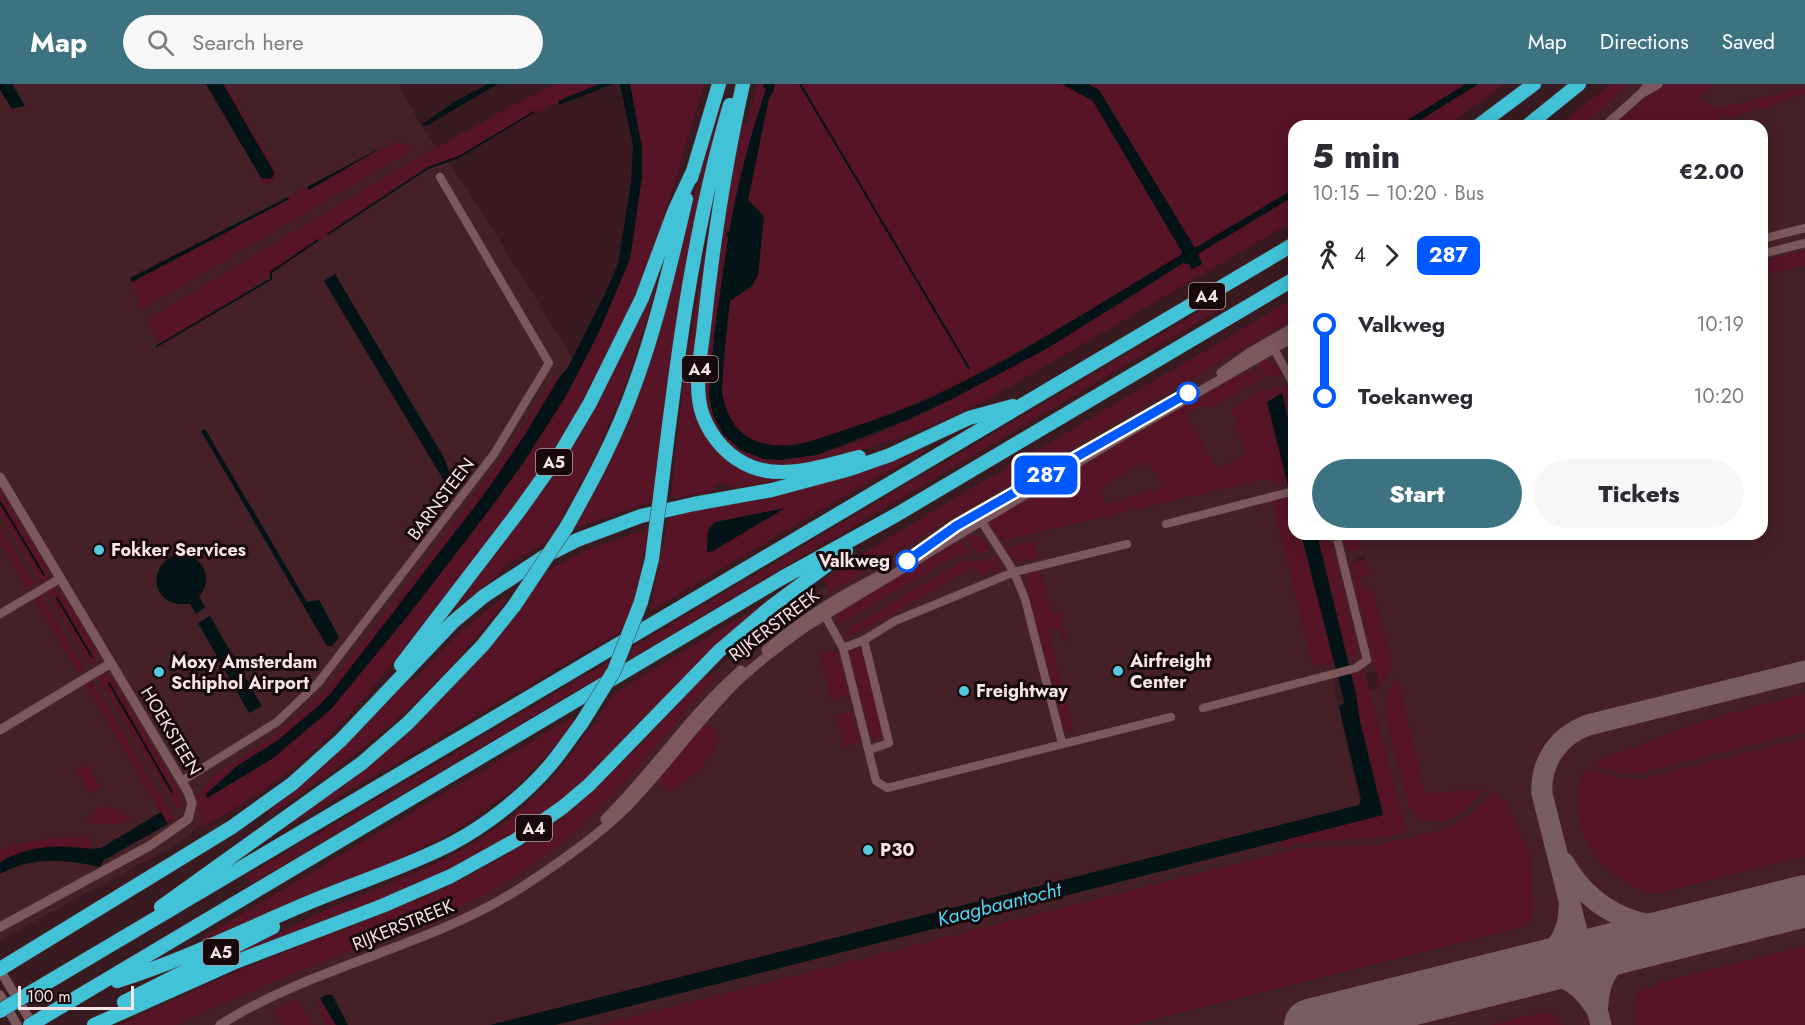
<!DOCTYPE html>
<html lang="en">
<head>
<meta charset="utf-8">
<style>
	:root { --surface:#fff; --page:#f7f7f7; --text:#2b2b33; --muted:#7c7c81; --accent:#3d7380 }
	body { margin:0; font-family:Jost,sans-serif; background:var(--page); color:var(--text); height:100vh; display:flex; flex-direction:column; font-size:22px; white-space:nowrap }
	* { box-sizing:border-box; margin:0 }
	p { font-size:20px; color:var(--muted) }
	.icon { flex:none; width:33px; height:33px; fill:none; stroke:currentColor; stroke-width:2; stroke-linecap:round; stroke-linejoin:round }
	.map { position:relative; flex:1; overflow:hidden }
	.drawer { position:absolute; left:1288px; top:36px; width:480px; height:420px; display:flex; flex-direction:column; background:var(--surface); border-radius:18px; box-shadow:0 3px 15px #0003 }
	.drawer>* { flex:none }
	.badge { padding:0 12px; border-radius:9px; font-size:21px; line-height:39px }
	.scale { position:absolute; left:18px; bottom:15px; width:116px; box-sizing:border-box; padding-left:6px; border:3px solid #f8e3e6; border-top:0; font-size:16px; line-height:21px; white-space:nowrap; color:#f8e3e6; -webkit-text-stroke:4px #17090c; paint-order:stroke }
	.map>.badge { position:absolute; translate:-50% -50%; box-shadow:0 0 0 3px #fff }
	.legs { display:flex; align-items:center; gap:9px; height:66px; padding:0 24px; font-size:20px }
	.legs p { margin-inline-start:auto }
	.overview { display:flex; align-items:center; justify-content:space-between; height:102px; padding:0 24px }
	h1 { font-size:33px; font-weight:800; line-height:45px }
	.primary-button { display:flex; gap:12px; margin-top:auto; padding:12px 24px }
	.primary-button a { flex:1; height:69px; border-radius:36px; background:var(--accent); color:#fff; font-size:24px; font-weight:800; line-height:69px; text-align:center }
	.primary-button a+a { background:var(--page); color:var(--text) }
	ul { padding:0 24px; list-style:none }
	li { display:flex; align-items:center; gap:21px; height:72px; font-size:22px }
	li i { display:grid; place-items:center; width:9px; height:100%; margin:0 8px; background:currentColor }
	li i::after { content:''; width:15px; height:15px; margin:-8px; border:4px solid; border-radius:50%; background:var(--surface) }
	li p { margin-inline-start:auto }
	li:first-child i { background:linear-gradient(#0000 50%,currentColor 0) }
	li:last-child i { background:linear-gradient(currentColor 50%,#0000 0) }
	header { display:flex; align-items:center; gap:36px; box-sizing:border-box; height:84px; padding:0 30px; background:var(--accent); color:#fff }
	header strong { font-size:28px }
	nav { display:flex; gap:33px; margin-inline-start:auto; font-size:21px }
	.search { width:420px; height:54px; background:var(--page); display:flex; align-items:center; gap:15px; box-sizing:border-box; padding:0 21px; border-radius:33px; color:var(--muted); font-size:22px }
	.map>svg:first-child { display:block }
	.built { fill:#452027 }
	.green { fill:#571426; fill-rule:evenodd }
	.water { fill:#031316 }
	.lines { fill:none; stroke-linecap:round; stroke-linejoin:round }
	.stream { stroke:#031316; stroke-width:2 }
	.taxiway { stroke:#785c62; stroke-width:21 }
	.runway { stroke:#785c62; stroke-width:52 }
	.minor-casing { stroke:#4e353a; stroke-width:9 }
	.tertiary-casing { stroke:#4e353a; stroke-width:10 }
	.motorway-casing { stroke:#4e353a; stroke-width:15 }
	.minor { stroke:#7c585d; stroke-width:8 }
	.tertiary { stroke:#7c585d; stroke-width:9 }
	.motorway { stroke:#41c2d7; stroke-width:14 }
	.motorway-bridge-casing { stroke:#4e353a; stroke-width:15; stroke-linecap:butt }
	.motorway-bridge { stroke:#41c2d7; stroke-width:14 }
	.line-1-casing { stroke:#fff; stroke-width:14 }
	.line-1 { stroke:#0059ff; stroke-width:9 }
	.stop-1-dot { fill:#fff; stroke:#0059ff; stroke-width:3 }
	.poi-dot { fill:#54cade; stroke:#17090c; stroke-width:2 }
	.labels { text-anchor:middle; stroke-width:6; stroke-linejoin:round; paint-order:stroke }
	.shield { fill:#17090c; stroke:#b4a2a5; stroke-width:1.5 }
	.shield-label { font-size:16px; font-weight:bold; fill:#f8e3e6 }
	.street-label { font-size:18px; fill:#f8e3e6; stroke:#17090c }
	.poi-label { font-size:18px; font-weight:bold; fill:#f8e3e6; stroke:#17090c; text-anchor:start }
	.stop-label { font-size:18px; font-weight:bold; fill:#f8e3e6; stroke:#17090c; text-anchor:end }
	.water-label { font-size:20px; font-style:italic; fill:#4cd9f1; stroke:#17090c }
</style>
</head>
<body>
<header>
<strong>Map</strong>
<div class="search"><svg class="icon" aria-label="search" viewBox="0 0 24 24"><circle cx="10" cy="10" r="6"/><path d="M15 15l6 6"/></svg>Search here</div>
<nav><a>Map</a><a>Directions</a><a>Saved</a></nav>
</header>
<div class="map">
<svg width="1805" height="941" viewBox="0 0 1805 941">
	<rect width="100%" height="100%" fill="#381a20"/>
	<path class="built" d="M0,0H398L421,41L466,103L577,281L470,440L297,655L181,758L0,856Z
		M1623,0H1805V941H557L1375,730L1347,613L1380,604L1392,581L1373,505L1364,507L1360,492L1370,490L1365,472L1354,474L1379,587L1333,598L1361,723L502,941H158L480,803L632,682L710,591L786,527L1026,383L1294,225V450H1762V42H1574Z"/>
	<path class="green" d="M223,0H226L277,87L276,95L263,102L261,94L274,88Z
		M556,0H599L559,17V21L553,20L462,72L423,86L345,138L217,228L161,261L147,236L407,80L504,26Z
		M630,0H704C681,74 663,149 632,219C609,271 582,322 551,370C515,424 474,474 434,525C393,578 353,634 301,678C270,704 236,724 201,744L197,711L202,707L213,692L269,656L325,607L424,479L509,365L557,289L560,292L524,352L485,409L331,609L315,625L278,656L225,692L218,701L209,707L207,714L272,675L331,625L410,529L493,421L523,379L566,312L598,250L630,175L642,93V64Z
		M758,0H764L763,3L766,4C750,52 738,99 729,148L725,152L728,154L714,252L713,331L778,376C856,370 939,322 1006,285C1041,265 1076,247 1110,226C1135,211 1159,195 1183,179L1189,180L1193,185L1202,180L1197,170L1294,112V137L987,316L929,343L841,373L790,385L754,381L727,364L705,329L702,308L706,252L739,39L746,40Z
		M775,0H1062L1093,17L1182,168V171C1070,236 963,308 839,348C812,357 769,374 744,351C734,342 724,325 722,312C721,303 723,293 723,284C725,262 728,239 730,217L752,202L760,127L748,117L769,14L773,8Z
		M1088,0H1466L1398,42H1294V105L1195,164L1099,6Z
		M1478,0H1505L1446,42H1411Z
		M1611,0H1629L1582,42H1557Z
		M1662,0H1714L1701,12V15L1715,25L1805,4V10L1764,24L1693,42H1612Z
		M719,21L723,23L703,96L679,221L653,417L572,445L613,372L651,274Z
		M395,58L406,60L410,67L141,226L132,198L289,116L288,113L307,103L309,106Z
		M718,100L697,309L724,369L778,390L780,396L736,404L719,398L711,408L671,414L683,299L700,191Z
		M1805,166V181L1763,191V177Z
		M664,168C645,252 618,332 576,408C567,424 559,442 548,456C540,465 512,477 501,484L502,488L462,519L423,555L540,402Z
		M1294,214V235L962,428L831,507L823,495L898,448Z
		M1215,218L1220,225L628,576L634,562Z
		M1261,276C1270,277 1278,280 1281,290L1271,294L1264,291L1256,278Z
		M1257,285L1264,295L1208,325L1205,320L1186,331L1218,386L1247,368L1234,342L1237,338L1231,325L1261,307L1287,301L1294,314V360L1282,310L1274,312L1267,318L1287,397L1276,400L1273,396L1264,395L1000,457L989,440L993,431L1228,296ZM1148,377L1162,400V404L1106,420L1099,404Z
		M922,363L924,368L837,416L649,528L670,429Z
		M0,405L46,483L49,494L40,500L39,493L0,429Z
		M1291,412L1294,425V450H1301L1334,579L1321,582L1314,580L1311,574L1272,416Z
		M0,444L34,500L27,504L0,458Z
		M649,444L636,510L623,546L277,749L276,746L416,640L486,568L548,486L584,467Z
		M964,450C978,451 982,453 990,464L979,469L976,468Z
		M1317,450H1329L1358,569L1355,573L1348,575Z
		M1342,450H1359L1362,465L1348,467Z
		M962,457L971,470L958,471L839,540L838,528L913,482Z
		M1035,457L1038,473C1020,479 1015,481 1004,464Z
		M994,472L1000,480L998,489L994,490L992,486L980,492L974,483L877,539L847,552L844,548L960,478L985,477Z
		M1366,475L1370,490L1360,492L1364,506L1373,505L1392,581L1380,604L1350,480Z
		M1040,484L1052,530L1060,528L1067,557L1063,558L1059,544L1048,546L1074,649L1064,644L1026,500L1027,490Z
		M54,504C66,510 89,555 97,569L95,576L90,580L47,507Z
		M40,511L84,585L78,588L34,515Z
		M504,513L507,516C480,549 453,583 422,612C375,657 324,695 270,731L268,727C321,689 364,642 407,593L412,598L458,550Z
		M762,520L763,522L578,703L516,750L448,789L186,895C235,869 283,845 333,823C407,792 484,766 541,706C559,687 574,666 589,645L591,646L613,610Z
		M862,564L884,652L876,655L870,652L849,568Z
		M837,566L848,607L845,612L831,615L820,569Z
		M613,575L606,589L251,800L246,792Z
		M1363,585L1370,607L1406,748C1365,758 1323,752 1282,763L1281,757L1383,731L1360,637L1351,588Z
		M722,587L697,614L633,689L566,756L525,786L489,808L436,833L272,898L176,941H119C182,911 245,883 310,858C381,830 452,806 516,765C589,720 645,656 702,594Z
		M104,590L112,594L182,713L183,721L178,725L97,592Z
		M1397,593L1425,709L1483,706L1465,726L1454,734L1441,738L1425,737L1417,732L1411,725L1406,714L1385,631L1386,615Z
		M91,596L175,736L168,740L85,600Z
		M1805,610V648L1641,689L1623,690L1592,679L1705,636Z
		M851,628L859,659L844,663L836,631Z
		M571,634L575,636L574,640L545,673L510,708L452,749L397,776L205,855L203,853Z
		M706,641C741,653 684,704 667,709L658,693L700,642Z
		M1805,654V772L1655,810C1611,799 1580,766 1578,720C1578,707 1579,694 1587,684L1621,695H1641Z
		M87,680L101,703L90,710L76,687Z
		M1492,708L1500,712L1506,719L1530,770L1533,824L1531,835L1526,842L1131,941H599L1301,764L1380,761L1446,745L1470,731Z
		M106,722L125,728L132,735C115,745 104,737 85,741L95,727Z
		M66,753H91L90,765C60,760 26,763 0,778V766C21,757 43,755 66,753Z
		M1805,862V941H1635L1634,919L1641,903L1644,905L1656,902L1658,899Z
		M296,915L313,941H282L274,926Z
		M320,915L336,941H327L317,921Z
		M1546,928C1556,932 1557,931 1562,941H1490Z"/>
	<path class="water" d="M0,0H12L25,22L12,25L0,6Z
		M206,0H223L274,88L273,93L269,95L261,94Z
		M488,0H498L426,42L421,41L454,18Z
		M599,0H613L559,21L558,17Z
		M620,0H630L642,64V93L630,175L598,250L566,312L523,379L493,421L410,529L331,625L272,675L207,714L206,710L237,682L278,656L315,625L331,609L485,409L524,352L560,292L567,285L605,210L618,180L631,98L633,61Z
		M764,0H775L773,8L769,14L748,116L764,132L758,191L752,202L730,217C727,240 725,263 723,286C723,295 721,304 723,313C732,358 768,368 808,358C848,345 889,332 928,315C1016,275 1098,220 1181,171L1182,168L1093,17L1062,0H1088L1099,6L1195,164L1294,105V112L1198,170L1202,180L1192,185L1189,180L1183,179L1048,264L952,315L909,335L817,371L778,376L763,375L741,366L723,350L713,331L709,311L714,252L728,154L726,149L729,148C738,99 750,52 766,5L763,3Z
		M1466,0H1478L1411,42H1398Z
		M388,60L309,106L307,103Z
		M288,113L289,115L132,198L130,194Z
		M335,190L443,372L455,402L446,400L324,197Z
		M1282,309L1294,361V425L1267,318Z
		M205,345L307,518L319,516L338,551V555L332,562H327L201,347Z
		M785,424L713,467L707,468L708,446L715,438Z
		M1301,450H1317L1356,610L1360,637L1383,731L555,941H490L1359,721L1361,715L1339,623L1343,620L1344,617Z
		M180,470C204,471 214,496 199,513L205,523L196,530L190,520C184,520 177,521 171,518C146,507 156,473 180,470Z
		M210,532L262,622L249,629L198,539Z
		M161,728L168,740L104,776L100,783C64,775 32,772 0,790V778C21,766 45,761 69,763C79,763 91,766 101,764Z
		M325,911H332L348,941H336L320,915Z"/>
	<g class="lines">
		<path class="stream" d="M800,0L969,284
			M328,150L428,84L459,73L534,28
			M157,262L271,195V188L318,156
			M0,418L44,491
			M57,514L92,573
			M109,599L172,708"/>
		<path class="taxiway" d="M1564,779C1595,833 1648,850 1707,842
			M1527,887C1556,888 1578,895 1594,922
			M1527,887C1551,873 1569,854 1569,824
			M1598,921C1599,884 1622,867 1654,855
			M1601,941L1542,710C1540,678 1558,652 1588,641L1805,587"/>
		<path class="runway" d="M1310,941L1805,817"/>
		<defs>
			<path id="minor" d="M1762,155L1805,144
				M1762,170L1805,159
				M1274,265L1294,301
				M978,432L1014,488L1025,515L1062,659
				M1166,440L1294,407
				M823,528L843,564L876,697L887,704L1171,633
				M0,530L61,494
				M864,556L895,537L1014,488L1127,460
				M843,564L864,556L889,659L869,666
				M1203,624L1356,584L1367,576L1336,450
				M182,697L277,638L318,599L494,370L549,279L440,93"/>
			<path id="tertiary" d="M1644,8L1658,0
				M1605,42L1642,9L1648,0
				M1221,289L1249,269L1294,243
				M0,393L188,708L192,719L188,735L151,761L0,843
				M927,463C966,434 1008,410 1051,388
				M766,566C803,534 843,509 887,488
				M0,646L111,579
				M605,735C653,688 690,630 741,586
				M0,886L33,941
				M0,911L17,941
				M220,941C314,881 428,864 522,803C556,781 598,752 627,723C666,683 698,636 738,597C759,577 782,560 806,543L1117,355L1294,253"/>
			<path id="motorway" d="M743,0C725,80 713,160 704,242C701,270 693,305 703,332C712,355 729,374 752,383C785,396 827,381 859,373
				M1478,42L1534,0
				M1527,42L1579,0
				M691,94L719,0
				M660,414C676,282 692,149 730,21
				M566,444C592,398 617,351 635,300C657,240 671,178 686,115
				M641,518L652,475L656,443
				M401,581L519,427L561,368L590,319L642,214L674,128L694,85
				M161,823L362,679L408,639L483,561L514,522
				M0,885L232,743L292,700L341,656L453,538L484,512L545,472L577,456L641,432L694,420L772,406L850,385L890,371L969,334L1013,322
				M117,897C181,877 242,847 303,821C352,800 404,784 451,760C487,741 525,711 551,680C562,667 571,653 581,640
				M28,910L1294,160
				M124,918L273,843
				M42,934L782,494L896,431L1294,195
				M94,941L235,878L382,822L451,792L516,756L563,723L589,701L719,567L772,522L846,467"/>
		</defs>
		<use href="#minor" class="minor-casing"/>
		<use href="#tertiary" class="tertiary-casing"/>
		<use href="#motorway" class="motorway-casing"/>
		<use href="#minor" class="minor"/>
		<use href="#tertiary" class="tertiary"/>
		<use href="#motorway" class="motorway"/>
		<defs>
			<path id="motorway-bridge" d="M656,443L660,414
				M514,522L566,444
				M581,640L614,587L641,518
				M0,927L28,910
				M30,941L42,934"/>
		</defs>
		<use href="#motorway-bridge" class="motorway-bridge-casing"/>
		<use href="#motorway-bridge" class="motorway-bridge"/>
	</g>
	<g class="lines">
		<defs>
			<path id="line-1" d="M907,477L956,442L1188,309"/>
		</defs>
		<use href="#line-1" class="line-1-casing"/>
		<use href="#line-1" class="line-1"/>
	</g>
	<g class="stop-1-dot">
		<circle cx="1188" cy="309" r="10"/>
		<circle cx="907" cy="477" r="10"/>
	</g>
	<g class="poi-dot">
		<circle cx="99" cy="466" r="6"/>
		<circle cx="1118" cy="587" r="6"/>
		<circle cx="159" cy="588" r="6"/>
		<circle cx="964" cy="607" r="6"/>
		<circle cx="868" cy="766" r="6"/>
	</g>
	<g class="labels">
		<g class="shield">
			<rect x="1189" y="199" width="36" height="26" rx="4.5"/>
			<rect x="682" y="272" width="36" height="26" rx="4.5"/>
			<rect x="536" y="365" width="36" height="26" rx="4.5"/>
			<rect x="516" y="731" width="36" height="26" rx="4.5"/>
			<rect x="203" y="855" width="36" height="26" rx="4.5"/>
		</g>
		<g class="shield-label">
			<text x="1207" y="218">A4</text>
			<text x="700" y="291">A4</text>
			<text x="554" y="384">A5</text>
			<text x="534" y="750">A4</text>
			<text x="221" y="874">A5</text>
		</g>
		<g class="street-label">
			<text transform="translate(441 415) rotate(-53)" y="6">BARNSTEEN</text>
			<text transform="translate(774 541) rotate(-37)" y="6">RIJKERSTREEK</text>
			<text transform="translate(171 647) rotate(59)" y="6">HOEKSTEEN</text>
			<text transform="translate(403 841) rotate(-22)" y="6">RIJKERSTREEK</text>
		</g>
		<g class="poi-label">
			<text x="111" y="472">Fokker Services</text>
			<text x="1130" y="583">Airfreight<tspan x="1130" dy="21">Center</tspan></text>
			<text x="171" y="584">Moxy Amsterdam<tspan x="171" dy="21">Schiphol Airport</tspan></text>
			<text x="976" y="613">Freightway</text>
			<text x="880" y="772">P30</text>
		</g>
		<g class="stop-label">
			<text x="890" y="483">Valkweg</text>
		</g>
		<g class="water-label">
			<text transform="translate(999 820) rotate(-14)" y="7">Kaagbaantocht</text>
		</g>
	</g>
</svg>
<div class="scale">100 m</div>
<b class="badge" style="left:1046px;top:391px;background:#0059ff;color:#fff">287</b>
<section class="drawer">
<div class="overview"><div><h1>5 min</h1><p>10:15 – 10:20 · Bus</p></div><b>€2.00</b></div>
<div class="legs"><svg class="icon" aria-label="walk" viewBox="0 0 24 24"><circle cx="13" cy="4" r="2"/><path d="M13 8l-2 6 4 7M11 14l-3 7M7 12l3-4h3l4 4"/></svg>4<svg class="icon" aria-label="forward" viewBox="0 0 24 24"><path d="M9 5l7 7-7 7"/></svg><b class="badge" style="background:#0059ff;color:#fff">287</b></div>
<ul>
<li><i style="color:#0059ff"></i><b>Valkweg</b><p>10:19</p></li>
<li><i style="color:#0059ff"></i><b>Toekanweg</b><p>10:20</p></li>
</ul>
<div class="primary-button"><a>Start</a><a>Tickets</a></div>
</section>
</div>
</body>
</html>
